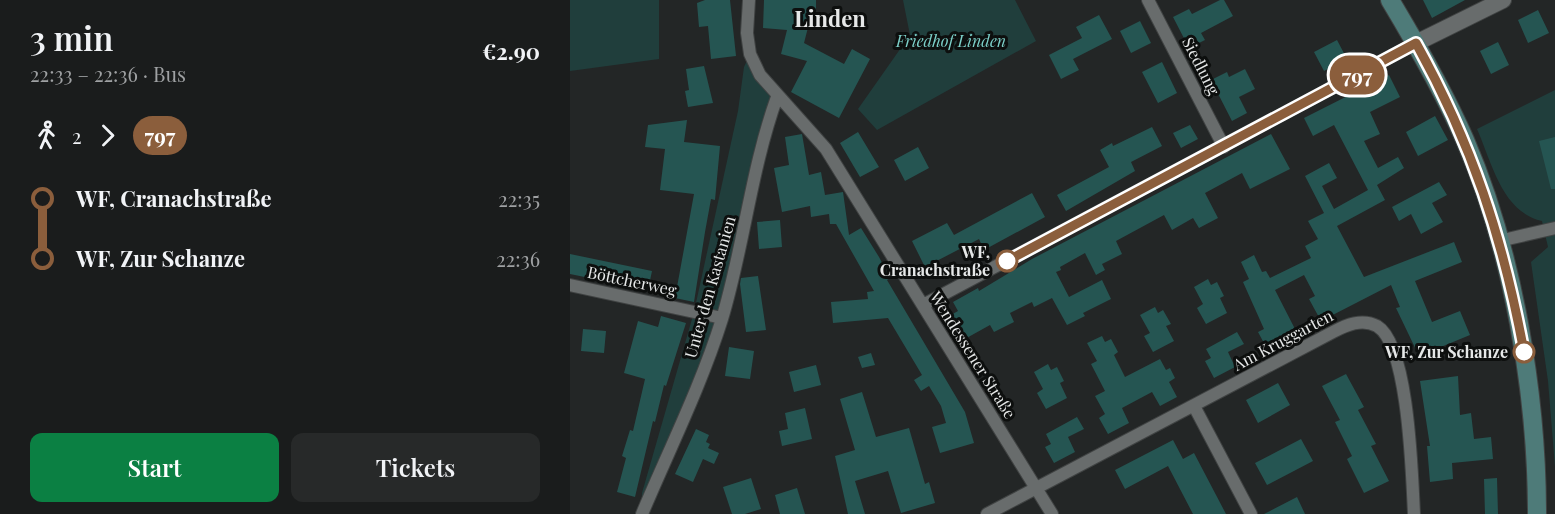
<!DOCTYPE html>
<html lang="en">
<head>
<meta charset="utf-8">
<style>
	:root { --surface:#1a1c1c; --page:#272929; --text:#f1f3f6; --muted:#9fa1a3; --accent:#0b8043 }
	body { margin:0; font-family:"Playfair Display",serif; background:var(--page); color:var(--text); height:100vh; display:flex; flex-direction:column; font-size:22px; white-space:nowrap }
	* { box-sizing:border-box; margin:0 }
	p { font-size:20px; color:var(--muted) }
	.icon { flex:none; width:33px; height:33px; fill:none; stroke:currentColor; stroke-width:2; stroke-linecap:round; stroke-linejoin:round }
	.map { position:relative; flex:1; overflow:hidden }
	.side { display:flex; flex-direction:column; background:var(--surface); width:570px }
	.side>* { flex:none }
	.badge { padding:0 12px; border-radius:20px; font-size:21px; line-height:39px }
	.map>.badge { position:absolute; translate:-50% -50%; box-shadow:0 0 0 3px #fff }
	.legs { display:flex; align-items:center; gap:9px; height:66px; padding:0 30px; font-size:20px }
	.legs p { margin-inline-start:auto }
	.summary { display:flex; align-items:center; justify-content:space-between; height:102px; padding:0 30px }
	h1 { font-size:33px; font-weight:600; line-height:45px }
	.primary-button { display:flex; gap:12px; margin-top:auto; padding:12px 30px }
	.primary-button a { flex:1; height:69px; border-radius:12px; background:var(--accent); color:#fff; font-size:24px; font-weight:600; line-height:69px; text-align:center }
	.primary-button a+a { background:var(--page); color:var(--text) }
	ul { padding:0 30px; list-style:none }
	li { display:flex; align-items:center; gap:21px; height:60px; font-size:22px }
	li i { display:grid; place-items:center; width:9px; height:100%; margin:0 8px; background:currentColor }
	li i::after { content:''; width:15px; height:15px; margin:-8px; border:4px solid; border-radius:50%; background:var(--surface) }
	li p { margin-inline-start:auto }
	li:first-child i { background:linear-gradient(#0000 50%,currentColor 0) }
	li:last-child i { background:linear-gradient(currentColor 50%,#0000 0) }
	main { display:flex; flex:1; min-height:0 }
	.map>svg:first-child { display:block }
	.green { fill:#203e3c }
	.building { fill:#255552 }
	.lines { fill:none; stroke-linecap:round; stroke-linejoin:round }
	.minor-casing { stroke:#404343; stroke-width:14 }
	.tertiary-casing { stroke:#404343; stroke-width:18 }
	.secondary-casing { stroke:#404343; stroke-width:20 }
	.minor { stroke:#686c6c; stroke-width:12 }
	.tertiary { stroke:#686c6c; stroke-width:16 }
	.secondary { stroke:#4e7b79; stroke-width:18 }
	.line-1-casing { stroke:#fff; stroke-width:14 }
	.line-1 { stroke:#8b5e3c; stroke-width:9 }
	.stop-1-dot { fill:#fff; stroke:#8b5e3c; stroke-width:3 }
	.labels { text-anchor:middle; stroke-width:6; stroke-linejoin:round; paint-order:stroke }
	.park-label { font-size:16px; font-style:italic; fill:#7dd1ca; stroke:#0d0f0e }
	.street-label { font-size:16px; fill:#e6e8e8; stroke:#0d0f0e }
	.stop-label { font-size:16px; font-weight:bold; fill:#e6e8e8; stroke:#0d0f0e; text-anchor:end }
	.district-label { font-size:22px; font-weight:bold; fill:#e6e8e8; stroke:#0d0f0e }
</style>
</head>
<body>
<main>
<section class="side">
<div class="summary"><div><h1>3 min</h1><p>22:33 – 22:36 · Bus</p></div><b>€2.90</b></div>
<div class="legs"><svg class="icon" aria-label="walk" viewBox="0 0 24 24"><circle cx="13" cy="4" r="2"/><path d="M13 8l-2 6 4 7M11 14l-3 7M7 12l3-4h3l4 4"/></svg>2<svg class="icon" aria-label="forward" viewBox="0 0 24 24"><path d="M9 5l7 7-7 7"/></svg><b class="badge" style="background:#8b5e3c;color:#fff">797</b></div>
<ul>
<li><i style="color:#8b5e3c"></i><b>WF, Cranachstraße</b><p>22:35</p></li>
<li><i style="color:#8b5e3c"></i><b>WF, Zur Schanze</b><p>22:36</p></li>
</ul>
<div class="primary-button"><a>Start</a><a>Tickets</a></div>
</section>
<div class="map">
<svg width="985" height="514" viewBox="0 0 985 514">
	<rect width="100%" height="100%" fill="#232626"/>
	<path class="green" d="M0,0H89V59L0,71Z
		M333,0H445L466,41L307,130L288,109L340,35Z
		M180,54L207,97L152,318L71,514L72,493L124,312L168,111L174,67Z
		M985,90V467L978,381L961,262L978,247L972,221C932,212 922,163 907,129Z"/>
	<path class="building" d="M135,0H160L166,56L141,59L138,26L129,27L127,3Z
		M194,0H246V12H242L234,43L274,64L282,49L300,59L269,118L221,92L237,61L211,54L217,30L193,28Z
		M650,0H654L663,16L631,33L635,40L619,48L603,17L619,9L622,14Z
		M853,0H895L862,18Z
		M968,10L979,33L958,43L948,20Z
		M529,15L542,39L503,59L509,70L491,79L479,55L512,38L506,27Z
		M570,21L581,43L561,53L550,31Z
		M767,40L777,59L754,71L744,52Z
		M928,42L939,65L921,74L910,51Z
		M592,62L607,93L588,103L572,72Z
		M134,66L143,103L118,107L115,91L119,90L116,69Z
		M675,69L685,89L669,97L677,113L662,121L641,80L657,72L659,77Z
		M819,75L830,97L800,112L810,134L794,141L808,168L828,157L834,168L807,185L815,200L767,226L794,277L884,242L892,262L845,281L862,322L890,311L900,335L849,356L826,308L830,307L821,285L751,321L739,299L745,296L734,275L705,290L725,329L695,345L688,332L694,329L673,282L679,279L671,262L684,255L692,272L696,271L700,278L741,258L735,246L748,239L738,221L754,213L735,176L759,163L767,178L752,186L764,209L798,190L764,125L743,136L734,118Z
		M865,116L878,140L848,156L836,132Z
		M117,120L114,142L150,146L145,200L141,199L135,232L124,302L105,298L124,194L90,190L95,149L75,147L78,125Z
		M620,125L628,139L611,148L603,133Z
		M582,127L592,146L561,162L565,171L496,211L487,195L539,167L530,150L542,143L543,146Z
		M288,132L309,167L290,177L270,143Z
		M232,134L239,175L251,172L255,195L273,192L279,235L291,228L309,257L320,278L317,280L395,412L404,443L370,453L362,427L376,423L371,406L359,386L351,391L344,380L352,375L318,318L263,323L261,302L298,299L297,292L304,291L266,224H260L259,214L241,217L240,206L212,212L204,168L219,165L215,137Z
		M701,134L720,169L680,189L672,173L635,193L648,218L629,228L623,218L602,230L594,215L546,241L552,254L532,264L535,270L526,275L515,253L490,267L491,270L486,272L499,297L532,280L541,299L513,313L515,316L497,325L482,298L464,307L462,302L440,313L444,322L424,332L420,325L393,340L379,316L388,311L383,302L408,288L409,291L462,259Z
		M985,137V189H981L969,141Z
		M348,147L359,168L335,181L324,160Z
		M869,182L877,195L862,203L873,222L851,234L841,214L829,221L822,207Z
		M462,193L475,217L414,250L409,239L355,267L342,241L377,223L384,235Z
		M210,220L212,247L189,249L187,222Z
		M0,254L82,271L78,290L0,274Z
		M188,276L196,330L176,332L170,284L171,278Z
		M638,279L641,285L647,282L654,296L650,298L657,313L636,324L627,308L633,304L624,287Z
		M585,307L588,313L593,310L601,324L596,326L604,341L583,352L574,336L580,333L570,315Z
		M91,316L116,323L96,386L94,385L85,422L83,421L65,497L47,492L56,458L52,456L60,430L63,431L75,379L54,373L68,321L88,327Z
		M13,329L36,331L34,353L11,351Z
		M667,332L674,344L658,352L665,367L644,378L635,361L641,358L636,349Z
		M532,336L535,342L541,339L548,352L544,355L555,377L590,359L596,370L600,368L605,378L599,382L607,397L590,406L582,392L552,408L559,423L538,434L529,418L535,414L525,396L535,391L521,364L527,361L517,343Z
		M159,347L184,351L180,379L155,376Z
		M301,353L305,365L292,368L288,357Z
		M478,364L481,370L487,367L494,381L490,383L497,398L476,409L467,393L473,389L464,372Z
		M246,365L251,385L224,392L219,372Z
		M776,374L794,407L788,410L806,444L801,446L819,481L794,493L777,459L782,456L765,422L770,420L752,386Z
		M888,376L890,415L901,413L904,439L921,437L923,459L882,463L883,479L860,482L857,446H860L850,381Z
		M708,383L720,405L688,423L676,400Z
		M292,392L306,437L339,428L355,484L359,482L365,503L331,513L318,471L285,481L295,514H278L265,456L285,450L270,399Z
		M235,408L242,439L212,446L209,431L218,429L215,413Z
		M507,417L514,429L498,437L505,452L484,463L475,447L481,444L476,434Z
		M126,429L139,435L136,442L140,444L138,448L149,453L144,464L133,459L123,482L105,474Z
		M731,439L743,461L697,485L685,463Z
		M603,440L613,459L624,453L656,514H623L598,466L555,489L545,470Z
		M181,478L191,509L175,514H162L153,487Z
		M927,478L928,514H915L914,479Z
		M227,488L235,514H210L205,495Z
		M727,497L735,514H694Z"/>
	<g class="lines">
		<defs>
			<path id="minor" d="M179,0L177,33L180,54L190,75L256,149L482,514
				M578,0L654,147
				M929,241L985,228
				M0,285L152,318
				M353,305L846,43
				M624,406L681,514
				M72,514C99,450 131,386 152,319C174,246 181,169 207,97
				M417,514L763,332C776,325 792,318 807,326C839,345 842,477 844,514"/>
			<path id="tertiary" d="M846,43L933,0"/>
			<path id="secondary" d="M820,0C847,45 874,92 895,140C943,251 967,394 967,514"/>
		</defs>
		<use href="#minor" class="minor-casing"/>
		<use href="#tertiary" class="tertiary-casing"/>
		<use href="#secondary" class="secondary-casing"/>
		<use href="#minor" class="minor"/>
		<use href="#tertiary" class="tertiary"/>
		<use href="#secondary" class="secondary"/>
	</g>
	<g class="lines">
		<defs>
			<path id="line-1" d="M437,261L846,43C902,144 933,238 954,352"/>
		</defs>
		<use href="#line-1" class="line-1-casing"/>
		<use href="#line-1" class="line-1"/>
	</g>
	<g class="stop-1-dot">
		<circle cx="437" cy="261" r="10"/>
		<circle cx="954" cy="352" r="10"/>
	</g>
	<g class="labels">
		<g class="park-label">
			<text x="381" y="47">Friedhof Linden</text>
		</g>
		<g class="street-label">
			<text transform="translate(631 66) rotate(63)" y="6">Siedlung</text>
			<text transform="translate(62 281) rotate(12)" y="6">Böttcherweg</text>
			<text transform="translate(140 287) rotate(-74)" y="6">Unter den Kastanien</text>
			<text transform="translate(713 340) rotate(-28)" y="6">Am Kruggarten</text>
			<text transform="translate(403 355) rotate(58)" y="6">Wendessener Straße</text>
		</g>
		<g class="stop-label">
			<text x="420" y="258">WF,<tspan x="420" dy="18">Cranachstraße</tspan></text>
			<text x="938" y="358">WF, Zur Schanze</text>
		</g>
		<g class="district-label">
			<text x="260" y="27">Linden</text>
		</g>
	</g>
</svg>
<b class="badge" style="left:787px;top:75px;background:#8b5e3c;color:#fff">797</b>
</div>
</main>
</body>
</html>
